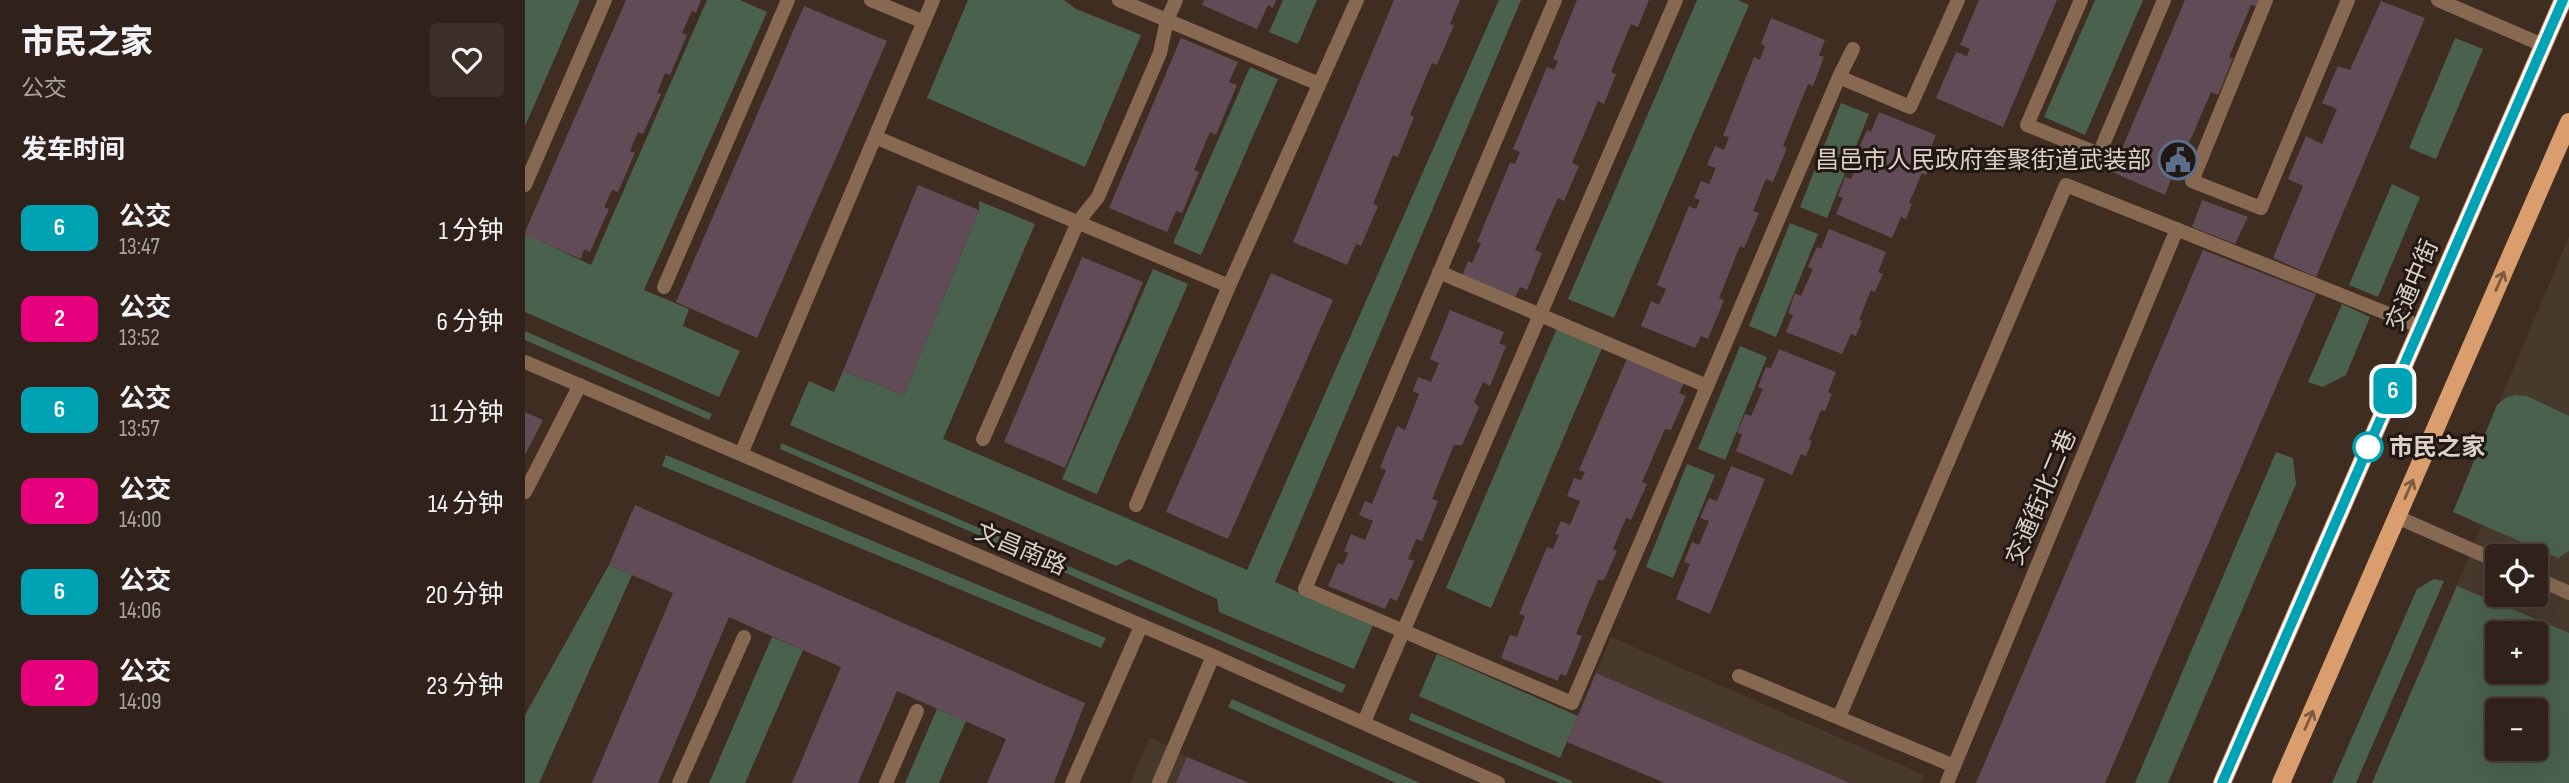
<!DOCTYPE html>
<html lang="zh">
<head>
<meta charset="utf-8">
<style>
	:root { --surface:#30221a; --page:#3c2f27; --text:#f1f3f6; --muted:#a8a4a2; --line:#4b3f39 }
	body { margin:0; font-family:"Sofia Sans Condensed","Noto Sans SC",sans-serif; background:var(--page); color:var(--text); height:100vh; display:flex; flex-direction:column; font-size:26px; white-space:nowrap }
	* { box-sizing:border-box; margin:0 }
	p { font-size:23px; color:var(--muted) }
	.icon { flex:none; width:38px; height:38px; fill:none; stroke:currentColor; stroke-width:2; stroke-linecap:round; stroke-linejoin:round }
	.map { position:relative; flex:1; overflow:hidden }
	.side { display:flex; flex-direction:column; background:var(--surface); width:525px }
	.side>* { flex:none }
	.badge { padding:0 14px; border-radius:10px; font-size:24px; line-height:46px }
	.buttons { position:absolute; left:1960px; top:544px; display:grid; gap:14px }
	.buttons a { display:grid; place-items:center; width:63px; height:63px; border-radius:7px; background:var(--surface); box-shadow:0 7px 28px #0002,0 0 0 2px var(--line); font-size:35px }
	.map>.badge { position:absolute; translate:-50% -50%; box-shadow:0 0 0 4px #fff }
	h2 { padding:0 21px; font-size:26px; line-height:63px }
	.round { display:grid; place-items:center; flex:none; width:74px; height:74px; border-radius:7px; background:var(--page) }
	.head { display:flex; align-items:center; justify-content:space-between; height:119px; padding:0 21px }
	h1 { font-size:33px; font-weight:800; line-height:52px }
	ul { padding:0; list-style:none }
	li { display:flex; align-items:center; gap:21px; height:91px; padding:0 21px }
	li div { flex:1 }
	li b { display:block; font-size:26px }
	li em { font-style:normal }
	li .badge { min-width:77px; font-weight:700; text-align:center }
	main { display:flex; flex:1; min-height:0 }
	.map>svg:first-child { display:block }
	.commercial { fill:#48392d; fill-rule:evenodd }
	.green { fill:#4a614e; fill-rule:evenodd }
	.building { fill:#614b56 }
	.lines { fill:none; stroke-linecap:round; stroke-linejoin:round }
	.service { stroke:#876952; stroke-width:14 }
	.minor { stroke:#876952; stroke-width:14 }
	.tertiary { stroke:#876952; stroke-width:14 }
	.primary { stroke:#da9e6e; stroke-width:18 }
	.oneway { stroke:#7e5b40 }
	.line-casing { stroke:#fff; stroke-width:16 }
	.line { stroke:#00a3b4; stroke-width:10 }
	.stop-dot { fill:#fff; stroke:#00a3b4; stroke-width:3.5 }
	.labels { text-anchor:middle; stroke-width:6; stroke-linejoin:round; paint-order:stroke }
	.poi-label { font-size:24px; fill:#dcd0c8; stroke:#211813; text-anchor:end }
	.street-label { font-size:24px; fill:#dcd0c8; stroke:#211813 }
	.stop-label { font-size:24px; font-weight:bold; fill:#dcd0c8; stroke:#211813; text-anchor:start }
</style>
</head>
<body>
<main>
<section class="side">
<div class="head"><div><h1>市民之家</h1><p>公交</p></div><a class="round"><svg class="icon" aria-label="heart" viewBox="0 0 24 24"><path d="M12 20l-8-8c-3-5 5-10 8-4 3-6 11-1 8 4z"/></svg></a></div>
<h2>发车时间</h2>
<ul>
<li><span class="badge" style="background:#00a3b4;color:#fff">6</span><div><b>公交</b><p>13:47</p></div><em>1 分钟</em></li>
<li><span class="badge" style="background:#e6007e;color:#fff">2</span><div><b>公交</b><p>13:52</p></div><em>6 分钟</em></li>
<li><span class="badge" style="background:#00a3b4;color:#fff">6</span><div><b>公交</b><p>13:57</p></div><em>11 分钟</em></li>
<li><span class="badge" style="background:#e6007e;color:#fff">2</span><div><b>公交</b><p>14:00</p></div><em>14 分钟</em></li>
<li><span class="badge" style="background:#00a3b4;color:#fff">6</span><div><b>公交</b><p>14:06</p></div><em>20 分钟</em></li>
<li><span class="badge" style="background:#e6007e;color:#fff">2</span><div><b>公交</b><p>14:09</p></div><em>23 分钟</em></li>
</ul>
</section>
<div class="map">
<svg width="2044" height="783" viewBox="0 0 2044 783">
	<rect width="100%" height="100%" fill="#402d22"/>
	<path class="commercial" d="M2044,237V783H1847L1957,526L1928,512ZM1972,556H2011V595H1972ZM1972,634H2011V672H1972ZM1972,710H2011V749H1972Z
		M1086,637L1399,775L1396,783H1140L1042,742Z
		M625,737L662,757L724,783H605Z"/>
	<path class="green" d="M0,0H55L0,126Z
		M182,0H215L242,12L119,290L164,309L158,326L215,351L194,397L0,312V234L66,265Z
		M443,0H539L551,9L616,35L560,167L402,98Z
		M758,0H792L773,44L744,32Z
		M974,0H996L750,582L848,625L829,669L694,612L692,599L604,559L591,566L265,425L284,381L309,392L318,371L379,395L454,210V201L510,224L418,439L722,570Z
		M1172,0H1213L1224,5L1089,318L1043,299Z
		M1570,0H1618L1560,135L1519,117Z
		M1930,38L1958,49L1911,159L1884,148Z
		M725,67L753,79L676,255L648,243Z
		M1316,103L1344,114L1302,218L1275,207Z
		M1867,184L1895,197L1853,297L1824,285Z
		M1265,223L1293,234L1251,337L1224,326Z
		M628,269L663,284L572,494L537,479Z
		M1817,304L1845,317L1821,375L1798,387L1783,382Z
		M1032,328L1077,348L966,608L921,588Z
		M0,331L187,414L184,420L0,340Z
		M1215,346L1242,357L1200,460L1173,449Z
		M1991,395L2002,396L2044,416V551L2033,558L1928,512L1972,405L1982,397Z
		M256,443L821,685L817,693L255,449Z
		M1751,452L1768,458L1771,484L1643,783H1610Z
		M141,455L581,638L576,648L137,466Z
		M1162,464L1190,475L1148,578L1121,567Z
		M84,565L107,575L14,783H0V715Z
		M1909,579L1919,581L1831,783H1807L1892,589Z
		M1932,586L2044,633V783H1847ZM1972,634H2011V672H1972ZM1972,710H2011V749H1972Z
		M247,637L278,650L220,783H184Z
		M912,654L1053,716L1035,758L894,696Z
		M707,699L895,783H871L703,707Z
		M412,709L441,721L414,783H380Z
		M886,713L1047,781V783H1035L884,720Z"/>
	<path class="building" d="M101,0H176L171,13L167,11L157,33L162,35L145,75L140,73L132,93L136,94L118,134L113,132L105,151L110,153L93,192L87,190L79,207L84,209L65,252L59,249L56,259L0,235V232Z
		M679,0H751L748,8L743,5L732,29L677,5Z
		M869,0H935L925,24L929,25L912,65L907,63L885,115L889,117L873,157L868,155L848,204L853,206L836,246L831,244L822,265L768,242Z
		M1052,0H1124L1113,27L1106,24L1086,72L1091,74L1079,104L1073,101L1047,163L1054,166L1039,201L1033,198L1010,250L1017,253L1002,290L995,287L990,298L937,276L943,261L947,263L956,243L952,242L985,163L990,164L995,152L988,149L1022,67L1029,70L1033,61L1028,59Z
		M1454,0H1532L1478,127L1411,98L1431,52L1442,56L1445,49L1435,45Z
		M1660,0H1733L1731,6L1726,5L1704,57L1708,59L1693,95L1686,92L1661,150L1665,152L1654,180L1647,177L1640,195L1587,172Z
		M1856,1L1900,18L1791,277L1748,258L1778,186L1763,179L1781,136L1797,144L1812,109L1797,103L1813,66L1825,70Z
		M279,6L362,41L232,338L151,302Z
		M1246,18L1300,40L1294,55L1299,57L1288,86L1283,84L1258,146L1262,148L1248,182L1241,179L1228,211L1234,213L1219,248L1215,246L1194,298L1199,300L1183,339L1176,336L1170,348L1116,326L1126,301L1134,305L1141,289L1132,285L1164,206L1171,209L1175,200L1169,198L1176,181L1184,184L1191,168L1182,165L1190,146L1199,150L1204,137L1198,136L1229,57L1235,60L1240,46L1236,44Z
		M656,38L713,62L704,82L712,85L691,135L685,132L669,170L674,172L657,213L651,211L642,232L584,208Z
		M1354,112L1411,135L1403,155L1408,157L1401,175L1397,173L1384,203L1387,204L1381,219L1376,217L1367,238L1311,214L1318,198L1313,196L1320,177L1326,179L1338,152L1333,150L1342,130L1346,132Z
		M393,185L454,210L379,395L318,371Z
		M1677,200L1723,217L1710,244L1667,227Z
		M1304,229L1361,252L1353,272L1358,274L1350,292L1346,290L1334,320L1337,321L1331,336L1326,334L1317,354L1261,332L1268,315L1263,313L1270,293L1276,296L1288,269L1283,267L1292,247L1296,249Z
		M1678,250L1791,294L1580,783H1451Z
		M557,257L618,282L540,468L479,442Z
		M746,273L808,300L703,539L641,512Z
		M925,310L979,332L974,343L981,346L965,386L958,382L949,402L954,407L937,445H929L907,499L913,501L897,541L891,539L883,559L889,561L872,601L865,598L860,609L803,586L813,563L818,565L823,553L819,551L826,534L840,540L848,521L834,515L840,501L847,504L861,470L855,468L872,426L880,430L894,394L888,391L893,377L906,382L914,363L905,359Z
		M1254,349L1311,372L1303,392L1307,394L1300,411L1296,410L1284,440L1287,441L1281,456L1276,454L1267,475L1211,451L1217,435L1212,432L1220,414L1226,416L1238,389L1233,387L1241,367L1246,368Z
		M1104,354L1161,379L1154,393L1161,396L1146,430L1140,429L1117,482L1122,484L1106,520L1101,518L1088,549L1092,551L1079,580H1073L1051,634L1057,636L1041,676L1035,674L1033,681L976,658L985,635L992,637L1000,616L994,614L1022,547L1028,549L1034,535L1030,534L1036,521L1045,525L1055,501L1042,496L1049,478L1056,480L1060,472L1054,470Z
		M0,412L18,420L0,455Z
		M1206,466L1240,479L1185,614L1151,599L1165,564L1159,562L1167,542L1174,545L1184,521L1175,518L1184,498L1192,501Z
		M110,505L560,703L529,783H462L481,739L372,691L333,783H267L316,667L204,617L133,783H67L148,593L84,565Z
		M1071,673L1325,783H1140L1042,742Z
		M662,757L724,783H651Z"/>
	<g class="lines">
		<path class="service" d="M346,0L399,22
			M408,0L350,137L704,286
			M594,0L794,84
			M1030,0L780,589L1047,703L1314,77L1385,107L1433,0
			M1556,0L1502,125L1574,154L1639,0
			M1741,0L1667,181L1736,208L1823,0
			M1913,0L2018,45
			M1314,77L1328,49
			M0,185L80,0
			M914,272L1182,386
			M139,287L263,0
			M458,439L553,222L573,197L635,53L642,20L651,0
			M216,454L350,137
			M0,492L55,385
			M611,505L704,286L832,0
			M1214,676L1429,766
			M1314,717L1541,185L1896,327
			M839,722L1151,0
			M154,783L219,637
			M361,783L392,711
			M547,783L616,626
			M634,783L688,656"/>
		<path class="minor" d="M1872,517L1972,561
			M2011,578L2044,593
			M1422,783L1652,229"/>
		<path class="tertiary" d="M0,362L688,656L973,783"/>
		<path class="primary" d="M1697,783L2038,0
			M1756,783L2044,122"/>
	</g>
	<defs><path id="oneway-shaft" d="M-6 0H5M1.5-3L5.5 0L1.5 3" fill="none" stroke-width="1.6" stroke-linecap="round" stroke-linejoin="round" transform="scale(1.75)"/></defs>
	<g class="oneway">
		<use href="#oneway-shaft" transform="translate(1975 281) rotate(-66)"/>
		<use href="#oneway-shaft" transform="translate(1884 489) rotate(-66)"/>
		<use href="#oneway-shaft" transform="translate(1784 720) rotate(-66)"/>
	</g>
	<g class="lines">
		<defs>
			<path id="line" d="M1697,783L2038,0"/>
		</defs>
		<use href="#line" class="line-casing"/>
		<use href="#line" class="line"/>
	</g>
	<defs>
		<symbol id="civic-ring" viewBox="-11 -11 22 22"><circle r="9.5" fill="#211813" stroke="#5c6f8a" stroke-width="1.5"/><path d="M-.6-6.5H3V-4.5H.6V-3L4-1V1h2V6H-6V1h2V-1L-.6-3ZM-1.2 2.5V6h2.4V2.5Z" fill="#5c6f8a"/></symbol>
	</defs>
	<g fill-rule="evenodd">
		<use href="#civic-ring" x="1631" y="138" width="44" height="44"/>
	</g>
	<circle class="stop-dot" cx="1843" cy="447" r="14"/>
	<g class="labels">
		<g class="poi-label">
			<text x="1626" y="168">昌邑市人民政府奎聚街道武装部</text>
		</g>
		<g class="street-label">
			<text transform="translate(1887 285) rotate(-67)" y="8">交通中街</text>
			<text transform="translate(1516 497) rotate(-67)" y="8">交通街北二巷</text>
			<text transform="translate(496 549) rotate(23)" y="8">文昌南路</text>
		</g>
		<g class="stop-label">
			<text x="1864" y="455">市民之家</text>
		</g>
	</g>
</svg>
<div class="buttons">
<a><svg class="icon" aria-label="locate" viewBox="0 0 24 24"><circle cx="12" cy="12" r="6"/><path d="M12 2v4M12 18v4M2 12h4M18 12h4"/></svg></a>
<a>+</a>
<a>−</a>
</div>
<b class="badge" style="left:1868px;top:391px;background:#00a3b4;color:#fff">6</b>
</div>
</main>
</body>
</html>
